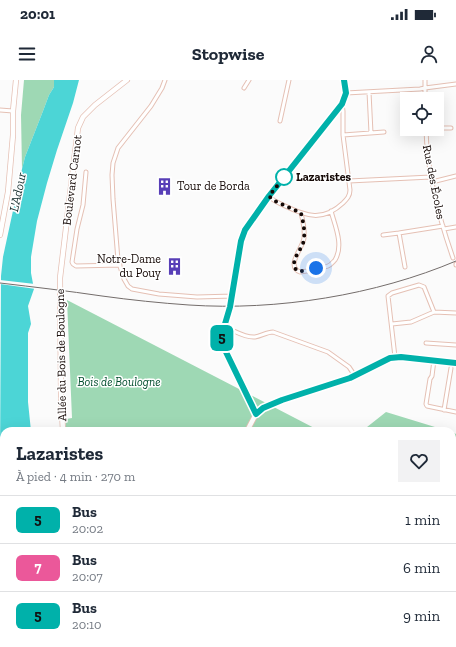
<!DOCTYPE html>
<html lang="fr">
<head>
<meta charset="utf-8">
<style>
	:root { --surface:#fff; --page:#f2f2f3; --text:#1f2937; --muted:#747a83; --line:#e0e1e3 }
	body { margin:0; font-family:"Zilla Slab",serif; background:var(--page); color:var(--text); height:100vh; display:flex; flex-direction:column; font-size:15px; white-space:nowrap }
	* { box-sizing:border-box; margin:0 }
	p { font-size:13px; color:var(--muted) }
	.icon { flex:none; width:22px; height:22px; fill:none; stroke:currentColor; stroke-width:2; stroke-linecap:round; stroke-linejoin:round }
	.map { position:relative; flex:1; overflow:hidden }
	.drawer { position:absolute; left:0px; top:347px; width:456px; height:220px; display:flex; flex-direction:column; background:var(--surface); border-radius:12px 12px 0 0; box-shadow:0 4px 16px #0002 }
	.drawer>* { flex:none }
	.badge { padding:0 8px; border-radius:6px; font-size:14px; line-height:26px }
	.buttons { position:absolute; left:400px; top:12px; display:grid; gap:8px }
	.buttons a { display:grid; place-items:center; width:44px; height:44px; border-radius:0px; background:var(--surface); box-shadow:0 4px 16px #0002; font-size:20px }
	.you { position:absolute; width:20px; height:20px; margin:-10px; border:3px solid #fff; border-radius:50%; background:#1a73e8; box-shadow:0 0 0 6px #1a73e833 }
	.map>.badge { position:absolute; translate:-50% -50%; box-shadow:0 0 0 2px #fff }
	.round { display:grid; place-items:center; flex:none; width:42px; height:42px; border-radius:0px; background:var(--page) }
	.summary { display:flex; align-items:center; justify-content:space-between; height:68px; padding:0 16px }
	h1 { font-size:19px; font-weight:800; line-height:30px }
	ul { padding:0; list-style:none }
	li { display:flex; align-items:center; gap:12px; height:48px; padding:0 16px; border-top:1px solid var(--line) }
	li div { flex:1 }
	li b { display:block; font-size:15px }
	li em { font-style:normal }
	li .badge { min-width:44px; font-weight:700; text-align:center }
	.status { display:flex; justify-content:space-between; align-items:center; height:28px; padding:0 20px; background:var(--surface); direction:ltr }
	.status svg { height:11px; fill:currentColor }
	header { display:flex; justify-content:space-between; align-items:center; height:52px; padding:0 16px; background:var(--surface); font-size:18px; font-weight:800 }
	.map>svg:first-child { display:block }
	.green { fill:#9ed8b4 }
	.water { fill:#4cd5d6 }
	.pier { fill:#fbfbfb }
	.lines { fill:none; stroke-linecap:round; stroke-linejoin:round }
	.stream { stroke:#4cd5d6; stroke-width:1 }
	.river { stroke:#4cd5d6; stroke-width:6 }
	.street-casing { stroke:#e5c0b4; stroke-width:5 }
	.secondary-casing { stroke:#e5c0b4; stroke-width:6 }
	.street { stroke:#fff; stroke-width:3 }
	.secondary { stroke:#fff; stroke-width:4.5 }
	.rail { stroke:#746d6b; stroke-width:1 }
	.line-casing { stroke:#fff; stroke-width:9 }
	.line { stroke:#00b1aa; stroke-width:6 }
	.walk { stroke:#150906; stroke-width:4; stroke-dasharray:0 7.2 }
	.stop-dot { fill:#fff; stroke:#00b1aa; stroke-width:2 }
	.labels { text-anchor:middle; stroke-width:3; stroke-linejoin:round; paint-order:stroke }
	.stop-label { font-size:12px; font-weight:bold; fill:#150906; stroke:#fff; text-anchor:start }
	.street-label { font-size:12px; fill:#150906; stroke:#fff }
	.poi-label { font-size:12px; fill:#150906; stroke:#fff; text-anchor:start }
	.park-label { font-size:12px; font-style:italic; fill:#024e2e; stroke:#fff }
	.water-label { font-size:13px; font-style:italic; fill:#1b3232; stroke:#fff }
</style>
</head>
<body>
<div class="status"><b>20:01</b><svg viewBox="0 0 49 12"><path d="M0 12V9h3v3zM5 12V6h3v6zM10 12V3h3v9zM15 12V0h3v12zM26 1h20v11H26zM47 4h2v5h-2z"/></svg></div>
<header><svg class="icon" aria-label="menu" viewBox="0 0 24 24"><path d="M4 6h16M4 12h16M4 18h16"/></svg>Stopwise<svg class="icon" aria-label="person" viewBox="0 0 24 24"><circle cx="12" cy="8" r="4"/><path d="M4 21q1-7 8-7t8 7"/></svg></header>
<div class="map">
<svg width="456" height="567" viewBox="0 0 456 567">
	<rect width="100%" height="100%" fill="#fbfbfb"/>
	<path class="green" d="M24,0H54V7L49,15L43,31L25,77L22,89L21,35Z
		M67,220L320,351H65L66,339L72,338Z
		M386,332L448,351H362Z
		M452,352L456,354V567H80V563H452Z"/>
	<path class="water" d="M54,0H79L73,23L57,70L47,103L37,141L31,177V193L34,209L28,226L31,244L28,253V322L31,351H4V424L0,386L1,196L3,177L22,89L25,77L43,31L49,15L54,7Z
		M18,563H48V567H19Z"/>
	<path class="pier" d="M0,200L35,204L36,209L0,204Z"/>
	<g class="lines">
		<path class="stream" d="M452,428L456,430
			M285,563L293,567"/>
		<path class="river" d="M0,386L4,424
			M18,563L19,567"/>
		<defs>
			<path id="street" d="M165,0L162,8L151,26L118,68L113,83L112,95L113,119L118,180L124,199L128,206L132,209L159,214L197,217L233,216
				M425,0V19
				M244,8L249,0
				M369,12L371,53
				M346,13L420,9L425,8L456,4
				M0,30L13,31
				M280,41L289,0
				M437,48H451
				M426,49C427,92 439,138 453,178
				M343,55L384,52
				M86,92L83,125L77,149L72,182L73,184L76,186L120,185
				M349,101L431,97
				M432,102L456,96
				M269,116C273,121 279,123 285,126C306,136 323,142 343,123C347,119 350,116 350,110L343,55V31L342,24
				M301,133C303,141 305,150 304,158C303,168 285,186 300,192C308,191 320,189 328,186C331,185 333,182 335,180C344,165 335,146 331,131
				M444,149L456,147
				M399,153L405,187
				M383,155L399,153L443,146
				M456,184V185
				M392,244L411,242L434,232
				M224,247C234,250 244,258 255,257C261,256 267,252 273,252L328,272L349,287L355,296
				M426,263L456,265
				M395,277L388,216L392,213L419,205L424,207L434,232L456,233
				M434,280L432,296L430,299L426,324L427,326L456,332
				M444,330L451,288
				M256,334L225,270L223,266L222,254L230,227L241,161L245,150L269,116L342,24L346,13L344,0"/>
			<path id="secondary" d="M0,155L8,112L13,55V31L16,0
				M63,351L61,316L60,198L78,48L83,37L95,25L127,0
				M247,351L256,334L263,328L282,320L350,298L390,278L401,277L456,283
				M0,493L4,549
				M5,563L6,567
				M89,563L90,567
				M126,567L129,563"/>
		</defs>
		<use href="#street" class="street-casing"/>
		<use href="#secondary" class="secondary-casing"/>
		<use href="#street" class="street"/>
		<use href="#secondary" class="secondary"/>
		<path class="rail" d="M0,203C34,207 68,211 102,216C131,220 160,223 189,225C277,231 376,215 456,181"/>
	</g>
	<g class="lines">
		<defs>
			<path id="line" d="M344,0L346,13L342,24L269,116L245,150L241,161L230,227L222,254L223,266L225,270L256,334L263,328L282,320L350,298L390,278L401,277L456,283"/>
		</defs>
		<use href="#line" class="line-casing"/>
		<use href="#line" class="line"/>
		<path class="walk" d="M284,97L285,96L269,116L273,120L301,133C303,141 305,150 304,159C303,170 288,180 297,191H304L316,188"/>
	</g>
	<defs>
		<symbol id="building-bare" viewBox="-9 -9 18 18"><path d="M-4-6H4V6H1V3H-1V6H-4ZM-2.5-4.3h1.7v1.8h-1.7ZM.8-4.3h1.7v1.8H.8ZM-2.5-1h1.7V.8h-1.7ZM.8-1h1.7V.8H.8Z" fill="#583fb7" stroke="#fff" stroke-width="2.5" paint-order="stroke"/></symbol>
	</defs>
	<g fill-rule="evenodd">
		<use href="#building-bare" x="152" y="94" width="25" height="25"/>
		<use href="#building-bare" x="162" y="174" width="25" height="25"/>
	</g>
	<circle class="stop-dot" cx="284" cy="97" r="8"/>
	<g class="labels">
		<g class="stop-label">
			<text x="296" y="101">Lazaristes</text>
		</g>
		<g class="street-label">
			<text transform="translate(72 100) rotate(-83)" y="4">Boulevard Carnot</text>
			<text transform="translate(434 102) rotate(79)" y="4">Rue des Écoles</text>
			<text transform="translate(61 275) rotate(-91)" y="4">Allée du Bois de Boulogne</text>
		</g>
		<g class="poi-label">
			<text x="177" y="110">Tour de Borda</text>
			<text x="161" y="183" text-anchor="end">Notre-Dame<tspan x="161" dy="14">du Pouy</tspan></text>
		</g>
		<g class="park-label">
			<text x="119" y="306">Bois de Boulogne</text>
		</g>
		<g class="water-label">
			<text transform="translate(17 112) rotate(-78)" y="5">L'Adour</text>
		</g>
	</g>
</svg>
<div class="buttons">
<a><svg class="icon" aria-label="locate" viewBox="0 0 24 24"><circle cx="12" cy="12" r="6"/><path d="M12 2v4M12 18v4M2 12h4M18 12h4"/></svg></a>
</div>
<div class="you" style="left:316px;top:188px"></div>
<b class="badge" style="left:222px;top:258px;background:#00b1aa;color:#111">5</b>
<section class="drawer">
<div class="summary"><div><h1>Lazaristes</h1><p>À pied · 4 min · 270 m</p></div><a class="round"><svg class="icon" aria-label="heart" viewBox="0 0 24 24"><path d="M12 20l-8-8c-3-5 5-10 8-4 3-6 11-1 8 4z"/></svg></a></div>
<ul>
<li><span class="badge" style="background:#00b1aa;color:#111">5</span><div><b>Bus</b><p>20:02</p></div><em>1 min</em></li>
<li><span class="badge" style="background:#eb589a;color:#fff">7</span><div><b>Bus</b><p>20:07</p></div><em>6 min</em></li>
<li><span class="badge" style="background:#00b1aa;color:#111">5</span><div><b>Bus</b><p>20:10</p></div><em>9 min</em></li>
</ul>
</section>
</div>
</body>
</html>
